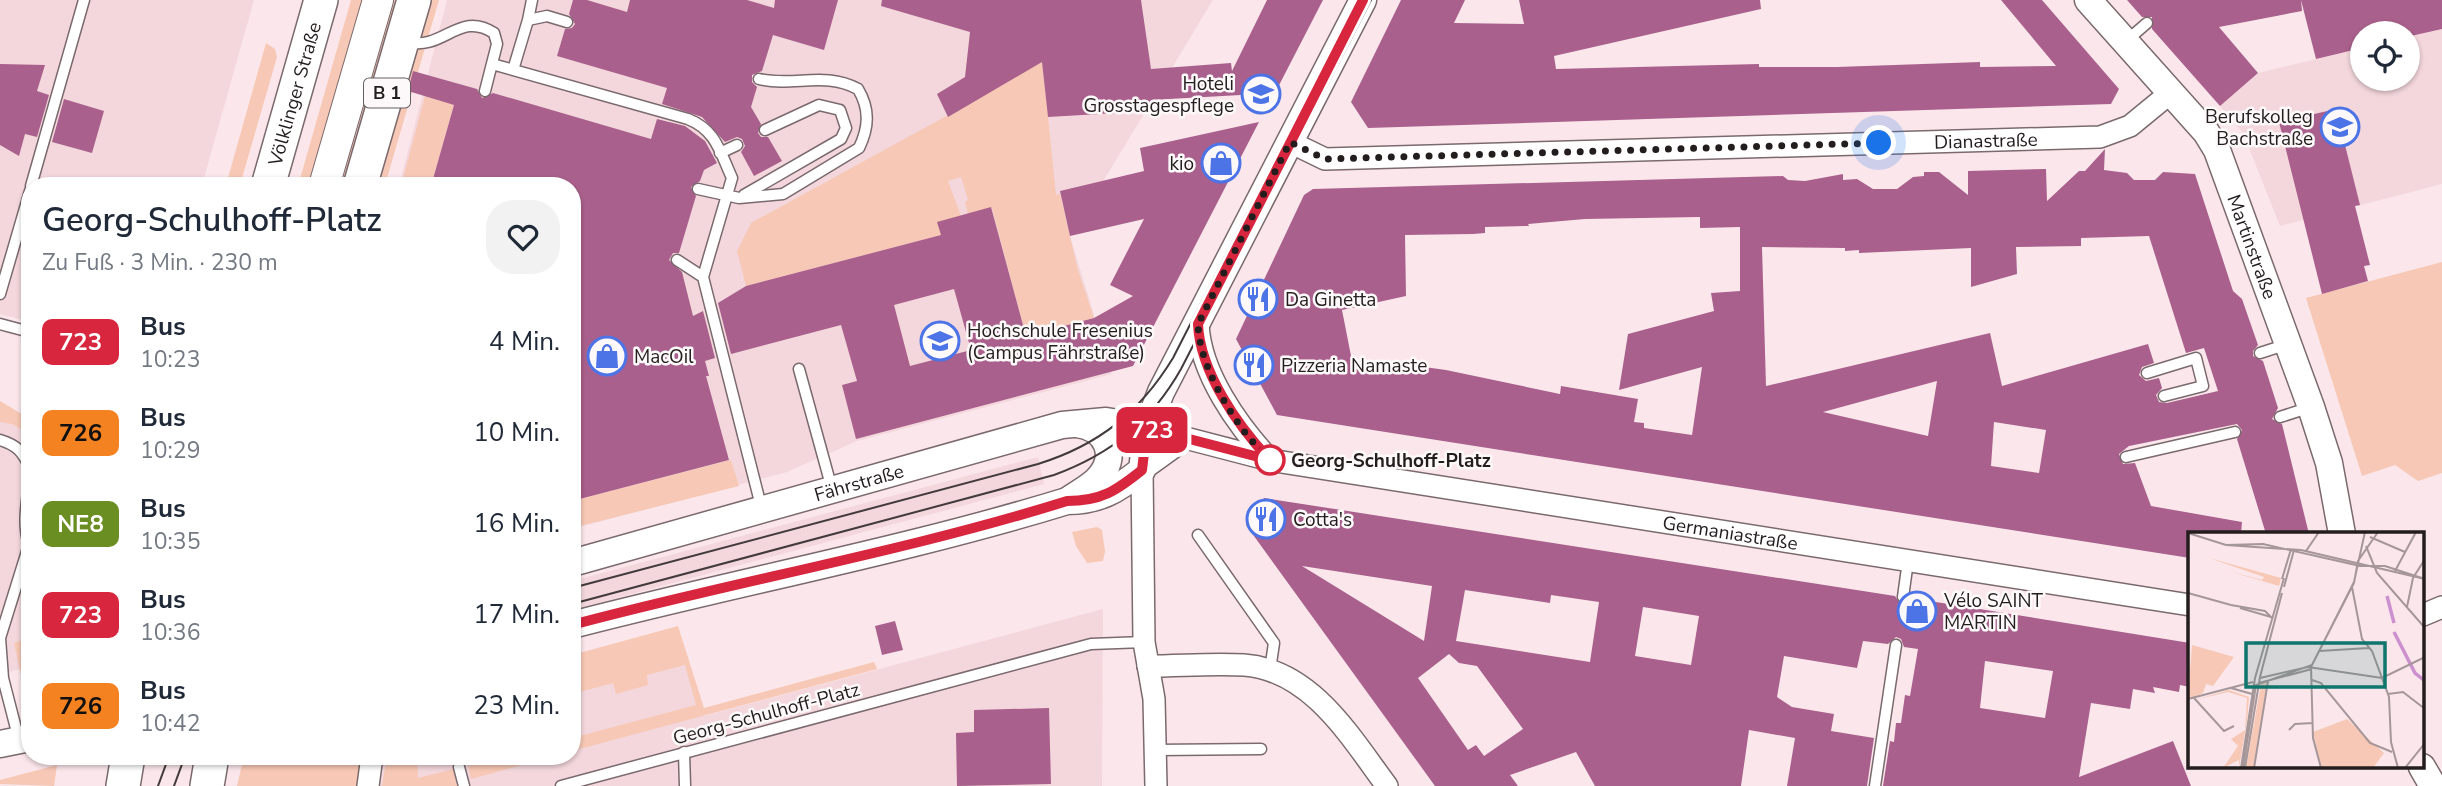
<!DOCTYPE html>
<html lang="de">
<head>
<meta charset="utf-8">
<style>
	:root { --surface:#fff; --page:#f2f2f3; --text:#1f2937; --muted:#747a83 }
	body { margin:0; font-family:"Nunito Sans",sans-serif; background:var(--page); color:var(--text); height:100vh; display:flex; flex-direction:column; font-size:26px; white-space:nowrap }
	* { box-sizing:border-box; margin:0 }
	p { font-size:23px; color:var(--muted) }
	.icon { flex:none; width:38px; height:38px; fill:none; stroke:currentColor; stroke-width:2; stroke-linecap:round; stroke-linejoin:round }
	.map { position:relative; flex:1; overflow:hidden }
	.sheet { position:absolute; left:21px; top:177px; width:560px; height:588px; display:flex; flex-direction:column; background:var(--surface); border-radius:28px; box-shadow:0 2px 5px #0004 }
	.sheet>* { flex:none }
	.badge { padding:0 14px; border-radius:10px; font-size:24px; line-height:46px }
	.tools { position:absolute; left:2350px; top:21px; display:grid; gap:14px }
	.tools a { display:grid; place-items:center; width:70px; height:70px; border-radius:50%; background:var(--surface); box-shadow:0 2px 5px #0004; font-size:35px }
	.you { position:absolute; width:35px; height:35px; margin:-18px; border:5px solid #fff; border-radius:50%; background:#1a73e8; box-shadow:0 0 0 10px #1a73e833 }
	.map>.badge { position:absolute; translate:-50% -50%; box-shadow:0 0 0 4px #fff }
	.round { display:grid; place-items:center; flex:none; width:74px; height:74px; border-radius:28px; background:var(--page) }
	.headline { display:flex; align-items:center; justify-content:space-between; height:119px; padding:0 21px }
	h1 { font-size:33px; font-weight:600; line-height:52px }
	ul { padding:0; list-style:none }
	li { display:flex; align-items:center; gap:21px; height:91px; padding:0 21px }
	li div { flex:1 }
	li b { display:block; font-size:26px }
	li em { font-style:normal }
	li .badge { min-width:77px; font-weight:700; text-align:center }
	.map>svg:first-child { display:block }
	.built { fill:#f3d7dc }
	.green { fill:#f7c8b5 }
	.building { fill:#aa608c; fill-rule:evenodd }
	.lines { fill:none; stroke-linecap:round; stroke-linejoin:round }
	.service-casing { stroke:#7a696d; stroke-width:13 }
	.minor-casing { stroke:#7a696d; stroke-width:24 }
	.tertiary-casing { stroke:#7a696d; stroke-width:29 }
	.secondary-casing { stroke:#7a696d; stroke-width:32 }
	.primary-casing { stroke:#7a696d; stroke-width:36 }
	.service { stroke:#fff; stroke-width:10 }
	.minor { stroke:#fff; stroke-width:21 }
	.tertiary { stroke:#fff; stroke-width:26 }
	.secondary { stroke:#fff; stroke-width:30 }
	.primary { stroke:#fff; stroke-width:33 }
	.tram { stroke:#433a3b; stroke-width:2 }
	.line-casing { stroke:#fff; stroke-width:16 }
	.line { stroke:#d7263d; stroke-width:10 }
	.walk { stroke:#241d1e; stroke-width:7; stroke-dasharray:0 12.6 }
	.stop-dot { fill:#fff; stroke:#d7263d; stroke-width:3.5 }
	.labels { text-anchor:middle; stroke-width:5; stroke-linejoin:round; paint-order:stroke }
	.shield { fill:#fdf9fa; stroke:#655f60; stroke-width:2 }
	.shield-label { font-size:18px; font-weight:bold; fill:#241d1e }
	.poi-label { font-size:19px; fill:#241d1e; stroke:#fdf9fa; text-anchor:start }
	.street-label { font-size:19px; fill:#241d1e; stroke:#fdf9fa }
	.stop-label { font-size:19px; font-weight:bold; fill:#241d1e; stroke:#fdf9fa; text-anchor:start }
	.inset-river { fill:none; stroke:#cc90cf; stroke-width:3.5 }
	.inset-road { fill:none; stroke:#a59699; stroke-width:2 }
	.view { fill:#0f766e; fill-opacity:0.15; stroke:#0f766e; stroke-width:3.5 }
	.inset-edge { fill:none; stroke:#241d1e; stroke-width:3.5 }
</style>
</head>
<body>
<div class="map">
<svg width="2442" height="786" viewBox="0 0 2442 786">
	<rect width="100%" height="100%" fill="#fbe7eb"/>
	<path class="built" d="M0,0H254L202,185L30,186V322L0,314Z
		M447,0H1213L1070,236L1112,374L857,441L787,472L572,529V186H399Z
		M2442,29V184L2280,226L2243,133L2220,106L2258,73L2362,48V79H2408V37Z
		M0,401L30,419V666L0,675Z
		M1038,457L1044,484L572,610V581Z
		M1103,609L1102,786H376L381,756H572V684L687,655L704,716Z"/>
	<path class="green" d="M351,0H364L311,185L298,186Z
		M387,0H401L347,185L335,186Z
		M426,0H439L385,185L374,186Z
		M1040,39L1056,195L1060,194L1078,270L1094,318L1026,336L992,208L968,214L965,202L968,200L961,177L948,181L961,216L938,222L941,235L746,286L737,251L751,223L1010,81L1007,43Z
		M266,43L275,49L277,57L240,185H226Z
		M425,96L454,105L431,185L401,186Z
		M2442,262V473L2418,481L2395,465L2362,476L2306,298Z
		M0,401L30,419V434L12,424L0,422Z
		M731,460L739,486L572,528V501Z
		M1097,527L1102,530L1105,551L1103,561L1087,563L1076,546L1072,532Z
		M678,626L704,708L874,662L877,669L572,751V738L696,705L685,665L647,675L648,685L616,694L613,683L572,694V655Z
		M30,637V672L21,675L14,643Z
		M244,756H364L360,786H237Z
		M387,756H417L418,778L453,769L457,786H382Z
		M504,756H554L471,779L468,766Z
		M57,765L54,786L0,784V780Z"/>
	<path class="building" d="M573,0H587L627,12L630,0H747L774,8L775,0H838L824,50L773,35L762,71L752,75V82L757,87L751,107L761,124L758,133L761,137H768L782,161L754,176L741,152L745,146L742,139L737,137L725,142L702,117L662,104L667,88L557,56L565,29L572,28L575,24L569,14Z
		M882,0H1141L1151,69L1231,63L1232,71L1267,0H1323L1275,93L1151,100V111L1048,117L1042,62L948,117L937,94L965,77L970,32L881,6Z
		M1401,0H1465L1454,23L1524,24L1519,0H1760L1761,9L1554,56L1556,69L1759,64V67H1837L1980,62V67L2056,66L2001,0H2042L2119,89L2111,104L1368,128L1351,102Z
		M2127,0H2301L2302,11L2219,27L2258,73L2220,106L2152,29V17H2142Z
		M2301,0H2442V29L2411,36L2410,33H2362V48L2316,59Z
		M0,64L45,65L37,91L49,95L37,137L25,134L19,156L0,145Z
		M413,71L477,89L482,98L493,93L651,139L657,119L685,126L705,141L717,163L704,170L700,181L691,187L696,196L679,253H673L669,260L682,272L693,316L703,311L715,358L705,361L709,376H706L729,460L572,501V186H431L454,105L408,91Z
		M64,99L104,111L92,153L52,142Z
		M2336,109L2360,205L2355,206L2370,265L2364,266L2368,281L2322,294L2279,122Z
		M1259,122L1133,366L856,439L842,385L857,381L841,325L731,354L718,303L746,286L941,235L937,222L991,207L1026,336L1094,318L1133,296L1110,285L1144,219L1070,236L1060,191L1144,171L1140,148ZM954,289L971,350L910,366L894,305Z
		M2105,149L2104,170L2127,173L2134,180H2155L2163,172L2195,174L2233,291L2242,299L2258,345L2253,351V356L2263,361L2278,408L2272,419L2282,424L2309,534H2266L2237,439L2242,430L2237,424L2129,446L2119,454L2123,464L2135,463L2151,506L2242,522L2241,534H2190V558L1277,415L1236,339L1304,195L1313,189L1783,176L1788,180L1805,181L1843,174V180L1857,179L1873,189H1897L1913,177L1924,176V172H1939L1968,195V171L2046,169L2047,201L2079,171H2085ZM1700,217V228L1740,227V291L1711,293L1714,311L1628,334L1619,390L1702,367L1692,435L1644,428V423L1634,422L1638,399L1561,386L1560,394L1446,370L1410,365L1409,369L1352,361L1342,310L1406,296L1405,235L1473,234L1485,233V227L1529,226L1528,224L1585,219ZM2149,236L2186,353L2204,348L2218,391L2167,403L2159,402L2156,395L2162,388L2159,378L2146,381L2139,375L2142,367L2154,363L2148,344L2002,386L1990,333L1766,386L1762,247L1845,248V251L1859,250V253L1971,248V287L2017,274L2016,247L2081,246V238ZM1937,381L1928,436L1823,412ZM1994,422L2046,430L2039,473L1991,466Z
		M1264,498L1895,596L1901,605L1907,604L1911,598L2190,643V687L2180,685L2179,692L2153,687L2155,693L2133,689L2130,709L2091,703L2079,777L2173,741L2191,786H1883L1890,741L1894,742L1896,723H1901L1905,695L1910,696L1918,649L1904,647L1901,639L1896,637L1888,644L1863,641L1857,668L1784,656L1777,697L1792,707L1834,714L1831,731L1874,738L1867,786H1787L1795,738L1749,730L1741,786H1595L1576,752L1510,775L1518,786H1435L1246,525ZM1302,566L1432,586L1424,641ZM1465,590L1550,603L1551,595L1599,602L1590,662L1456,641ZM1643,607L1699,616L1691,665L1635,656ZM1449,654L1459,663L1477,666L1523,729L1484,756L1476,745L1468,750L1418,678ZM1985,661L2053,671L2045,718L1980,708Z
		M895,621L903,650L882,655L875,626Z
		M1049,708L1051,784L957,786L956,733L974,732V710Z"/>
	<g class="lines">
		<defs>
			<path id="service" d="M528,20L532,0
				M407,42C444,51 459,10 494,33L497,44L485,91
				M2125,42L2147,23
				M492,64L688,119C716,130 720,152 732,178L703,277L762,510
				M513,70L528,20L547,16L567,22
				M720,153L737,145
				M31,186L84,0
				M698,189L739,198L783,194L859,148C869,127 870,109 858,89C825,71 794,87 759,79
				M744,195L841,139L846,128L840,110L819,105L765,130
				M677,260L703,277
				M0,294L30,191
				M0,324L30,332
				M2260,353L2288,344
				M799,369L832,489
				M2147,373L2196,358L2203,386L2164,396
				M2280,417L2311,407
				M0,440C17,445 23,452 30,468
				M2126,457L2235,432
				M1198,535L1274,643L1270,670
				M1903,597L1908,561
				M19,740L3,678L0,638L29,545C21,519 29,497 30,471
				M1156,750L1261,749
				M684,752L685,786
				M459,767L464,786
				M561,786L1091,644L1144,642
				M1875,786L1896,645"/>
			<g id="minor">
				<path id="s1" d="M1290,142L1325,159L2100,137L2130,126L2169,94"/>
				<path d="M1198,324C1200,373 1238,426 1270,460"/>
				<path id="s2" d="M1147,428L1270,460L2190,605"/>
				<path d="M2423,615L2442,607"/>
				<path d="M1148,666C1180,666 1213,663 1244,665C1312,670 1351,738 1387,786"/>
				<path d="M368,786L372,756"/>
				<path d="M1156,786L1154,699L1144,642L1142,470L1185,439"/>
			</g>
			<g id="tertiary">
				<path id="s3" d="M2088,0L2206,132L2217,150L2311,407L2329,463L2342,534"/>
				<path d="M1070,499C1079,493 1090,487 1097,480C1120,456 1107,428 1077,424"/>
				<path id="s4" d="M572,563L1062,425L1106,421L1147,428"/>
				<path d="M572,625C737,582 904,551 1067,501C1099,501 1117,490 1142,470L1147,428L1161,392L1363,0"/>
				<path d="M0,744L30,738"/>
				<path d="M2422,767L2433,786"/>
			</g>
			<path id="secondary" d="M324,186L378,0"/>
			<g id="primary">
				<path id="s5" d="M268,186L321,0"/>
				<path d="M360,186L414,0"/>
				<path d="M123,786L128,756"/>
				<path d="M207,786L212,756"/>
			</g>
		</defs>
		<use href="#service" class="service-casing"/>
		<use href="#minor" class="minor-casing"/>
		<use href="#tertiary" class="tertiary-casing"/>
		<use href="#secondary" class="secondary-casing"/>
		<use href="#primary" class="primary-casing"/>
		<use href="#service" class="service"/>
		<use href="#minor" class="minor"/>
		<use href="#tertiary" class="tertiary"/>
		<use href="#secondary" class="secondary"/>
		<use href="#primary" class="primary"/>
		<path class="tram" d="M572,588L1038,464C1099,445 1140,412 1173,358L1356,0
			M572,604L1054,475C1111,454 1151,422 1181,369L1371,0
			M158,786L169,756
			M174,786L185,756"/>
	</g>
	<g class="lines">
		<defs>
			<path id="line" d="M572,625C736,581 904,552 1067,501C1101,501 1116,491 1142,470L1147,428L1270,460C1238,426 1200,372 1198,324L1363,0"/>
		</defs>
		<use href="#line" class="line-casing"/>
		<use href="#line" class="line"/>
		<path class="walk" d="M1270,460C1263,450 1251,442 1244,431C1223,403 1199,360 1198,324L1290,142L1325,159L1879,143"/>
	</g>
	<defs>
		<symbol id="school-ring" viewBox="-11 -11 22 22"><circle r="9.5" fill="#fdf9fa" stroke="#4d74e7" stroke-width="1.5"/><path d="M0-5L7-2L0 1L-7-2ZM-4 1L0 2.5L4 1V4Q0 6-4 4Z" fill="#4d74e7"/></symbol>
		<symbol id="shop-ring" viewBox="-11 -11 22 22"><circle r="9.5" fill="#fdf9fa" stroke="#4d74e7" stroke-width="1.5"/><path d="M-5-2.5h2.3a2.7 3.5 0 0 1 5.4 0H5L5.5 6h-11ZM-1.5-2.5h3a1.5 2.3 0 0 0-3 0Z" fill="#4d74e7"/></symbol>
		<symbol id="restaurant-ring" viewBox="-11 -11 22 22"><circle r="9.5" fill="#fdf9fa" stroke="#4d74e7" stroke-width="1.5"/><path d="M-5-6h1v4h1v-4h1v4h1v-4h1v5L-1.5 .5V6h-2V.5L-5-1ZM5-6V6H3V1.5H1.5Q1.5-4 5-6Z" fill="#4d74e7"/></symbol>
		<symbol id="university-ring" viewBox="-11 -11 22 22"><circle r="9.5" fill="#fdf9fa" stroke="#4d74e7" stroke-width="1.5"/><path d="M0-5L7-2L0 1L-7-2ZM-4 1L0 2.5L4 1V4Q0 6-4 4Z" fill="#4d74e7"/></symbol>
	</defs>
	<g fill-rule="evenodd">
		<use href="#school-ring" x="1239" y="72" width="44" height="44"/>
		<use href="#school-ring" x="2318" y="105" width="44" height="44"/>
		<use href="#shop-ring" x="1199" y="141" width="44" height="44"/>
		<use href="#restaurant-ring" x="1236" y="277" width="44" height="44"/>
		<use href="#university-ring" x="918" y="319" width="44" height="44"/>
		<use href="#shop-ring" x="585" y="334" width="44" height="44"/>
		<use href="#restaurant-ring" x="1232" y="343" width="44" height="44"/>
		<use href="#restaurant-ring" x="1244" y="497" width="44" height="44"/>
		<use href="#shop-ring" x="1895" y="589" width="44" height="44"/>
	</g>
	<circle class="stop-dot" cx="1270" cy="460" r="14"/>
	<g class="labels">
		<rect class="shield" x="364" y="78.5" width="46" height="29" rx="5"/>
		<g class="shield-label">
			<text x="387" y="99">B 1</text>
		</g>
		<g class="poi-label">
			<text x="1234" y="90" text-anchor="end">Hoteli<tspan x="1234" dy="22">Grosstagespflege</tspan></text>
			<text x="2313" y="123" text-anchor="end">Berufskolleg<tspan x="2313" dy="22">Bachstraße</tspan></text>
			<text x="1194" y="170" text-anchor="end">kio</text>
			<text x="1285" y="306">Da Ginetta</text>
			<text x="967" y="337">Hochschule Fresenius<tspan x="967" dy="22">(Campus Fährstraße)</tspan></text>
			<text x="634" y="363">MacOil</text>
			<text x="1281" y="372">Pizzeria Namaste</text>
			<text x="1293" y="526">Cotta's</text>
			<text x="1944" y="607">Vélo SAINT<tspan x="1944" dy="22">MARTIN</tspan></text>
		</g>
		<g class="street-label">
			<text dy="7" stroke="none"><textPath href="#s5" startOffset="96">Völklinger Straße</textPath></text>
			<text dy="7" stroke="none"><textPath href="#s1" startOffset="700">Dianastraße</textPath></text>
			<text dy="7" stroke="none"><textPath href="#s3" startOffset="301">Martinstraße</textPath></text>
			<text dy="7" stroke="none"><textPath href="#s4" startOffset="298">Fährstraße</textPath></text>
			<text dy="7" stroke="none"><textPath href="#s2" startOffset="593">Germaniastraße</textPath></text>
			<text transform="translate(766 713) rotate(-15)" y="7">Georg-Schulhoff-Platz</text>
		</g>
		<g class="stop-label">
			<text x="1291" y="467">Georg-Schulhoff-Platz</text>
		</g>
	</g>
	<g transform="translate(2188 532)">
		<rect width="236" height="236" fill="#fbe7eb"/>
		<path d="M21,26L93,46L91,54L37,38L74,48L76,45ZM4,113L46,125L25,154L18,152L15,161L6,165H0ZM79,151L65,236H58L73,152ZM41,158L61,165L59,188L51,236V228L35,236L50,214L43,207L57,198L59,166L40,160L7,168ZM159,187L196,221L185,236H133L125,200Z" fill="#f7c8b5"/>
		<path class="inset-river" d="M199,64L206,91M206,100L227,141L237,149"/>
		<path class="inset-road" d="M0,1L38,13L113,18L237,47M0,1L38,13L75,12L172,34H197L237,47M182,5L217,20M178,14L189,41L237,96M118,19L131,0M207,39L228,0M94,47L103,17M96,55L106,18M164,55L174,107L184,119L201,165L203,210L210,236M0,61L43,73M43,73L77,79L85,87M219,75L225,46L237,27M52,76L83,85M131,119L181,116M72,146L120,135L194,146L237,125M124,148L133,151L182,211L204,220M71,151L124,137M43,156L64,162M200,162L215,160L237,177M6,166L36,199L46,194M0,167L65,150M101,198L107,192L125,191M53,236L67,146L96,46M55,236L68,153L124,133L166,50L177,0M57,236L72,145L94,61M66,236L80,149M133,236L125,206L123,135L166,51L170,29L190,0M217,236L237,211"/>
		<path class="view" d="M58,111H197V155H58Z"/>
		<rect width="236" height="236" class="inset-edge"/>
	</g>
</svg>
<div class="tools">
<a><svg class="icon" aria-label="locate" viewBox="0 0 24 24"><circle cx="12" cy="12" r="6"/><path d="M12 2v4M12 18v4M2 12h4M18 12h4"/></svg></a>
</div>
<div class="you" style="left:1879px;top:143px"></div>
<b class="badge" style="left:1152px;top:430px;background:#d7263d;color:#fff">723</b>
<section class="sheet">
<div class="headline"><div><h1>Georg-Schulhoff-Platz</h1><p>Zu Fuß · 3 Min. · 230 m</p></div><a class="round"><svg class="icon" aria-label="heart" viewBox="0 0 24 24"><path d="M12 20l-8-8c-3-5 5-10 8-4 3-6 11-1 8 4z"/></svg></a></div>
<ul>
<li><span class="badge" style="background:#d7263d;color:#fff">723</span><div><b>Bus</b><p>10:23</p></div><em>4 Min.</em></li>
<li><span class="badge" style="background:#f58220;color:#111">726</span><div><b>Bus</b><p>10:29</p></div><em>10 Min.</em></li>
<li><span class="badge" style="background:#6b8e23;color:#fff">NE8</span><div><b>Bus</b><p>10:35</p></div><em>16 Min.</em></li>
<li><span class="badge" style="background:#d7263d;color:#fff">723</span><div><b>Bus</b><p>10:36</p></div><em>17 Min.</em></li>
<li><span class="badge" style="background:#f58220;color:#111">726</span><div><b>Bus</b><p>10:42</p></div><em>23 Min.</em></li>
</ul>
</section>
</div>
</body>
</html>
